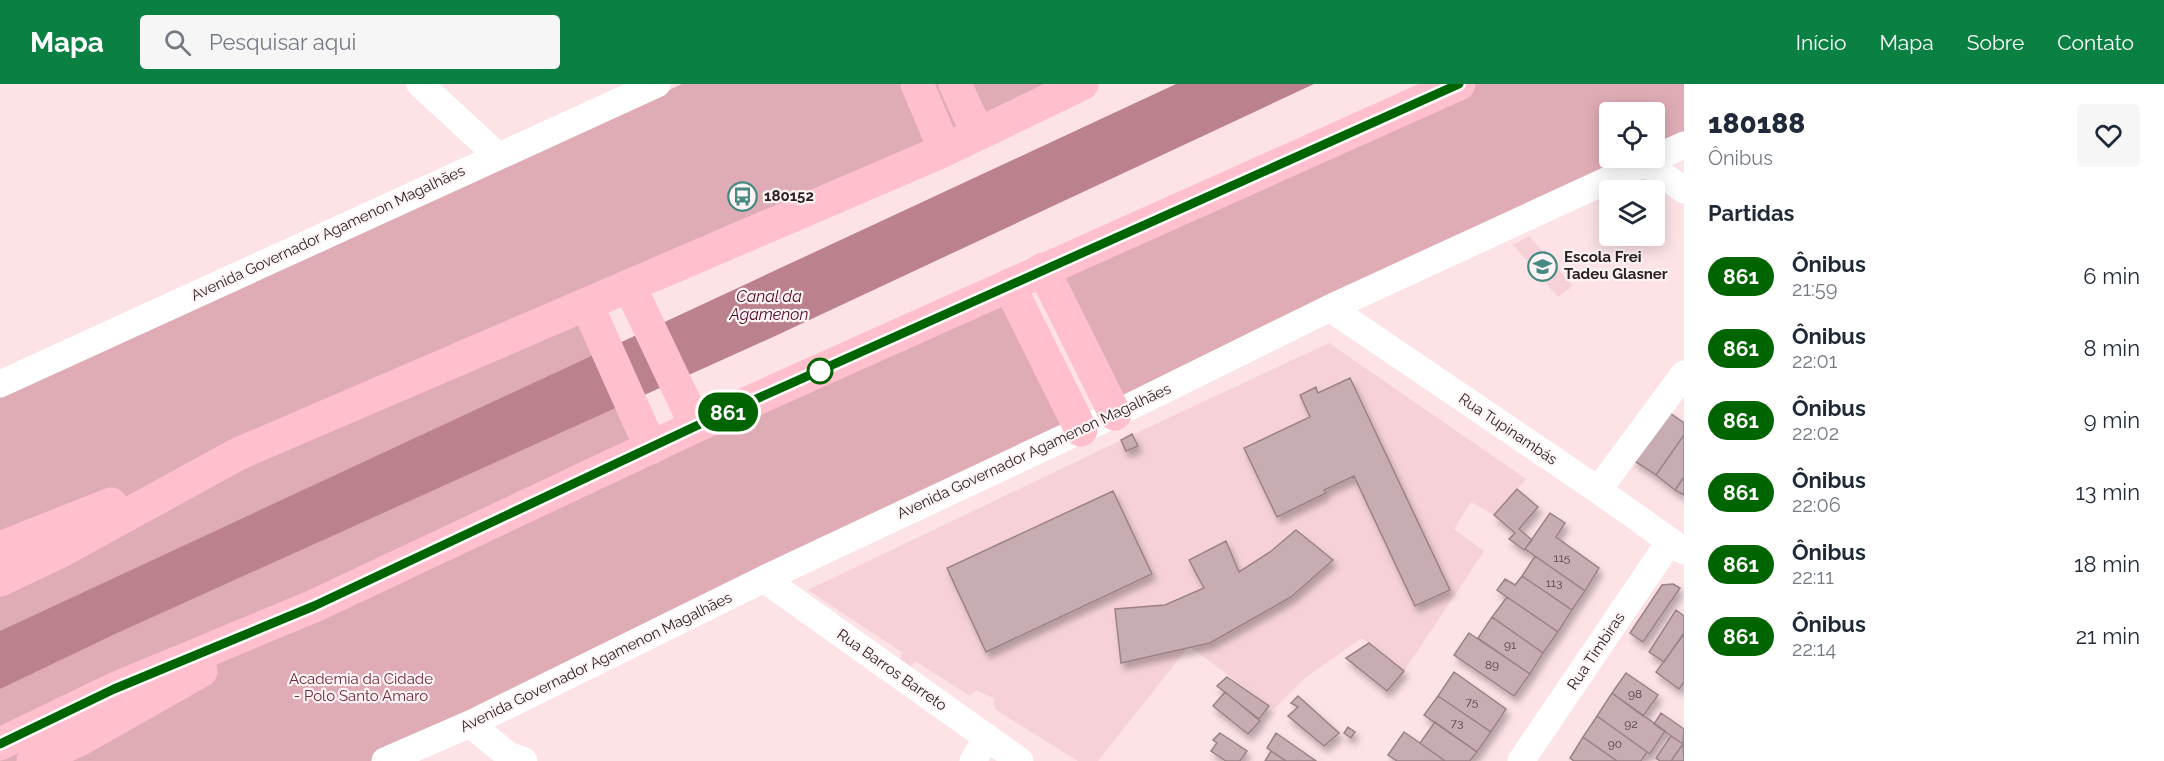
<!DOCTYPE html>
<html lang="pt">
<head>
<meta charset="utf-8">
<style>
	:root { --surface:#fff; --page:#f6f6f7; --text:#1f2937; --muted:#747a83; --accent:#0b8043 }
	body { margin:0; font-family:Raleway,sans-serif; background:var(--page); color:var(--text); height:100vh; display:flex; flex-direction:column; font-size:22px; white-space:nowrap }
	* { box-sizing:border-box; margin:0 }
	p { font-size:20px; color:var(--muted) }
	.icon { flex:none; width:33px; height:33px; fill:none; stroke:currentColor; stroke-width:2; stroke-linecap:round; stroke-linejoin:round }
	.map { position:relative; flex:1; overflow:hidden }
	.details { display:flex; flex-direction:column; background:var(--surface); width:480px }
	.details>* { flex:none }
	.badge { padding:0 12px; border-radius:20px; font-size:21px; line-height:39px }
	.fabs { position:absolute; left:1599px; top:18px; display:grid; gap:12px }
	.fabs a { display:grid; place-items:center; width:66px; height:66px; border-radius:6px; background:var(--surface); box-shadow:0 3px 15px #0003; font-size:30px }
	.map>.badge { position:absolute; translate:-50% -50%; box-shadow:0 0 0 3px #fff }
	h2 { padding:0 24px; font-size:22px; line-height:54px }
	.round { display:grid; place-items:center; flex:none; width:63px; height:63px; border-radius:6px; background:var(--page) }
	.overview { display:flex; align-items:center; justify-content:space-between; height:102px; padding:0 24px }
	h1 { font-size:28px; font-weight:800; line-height:45px }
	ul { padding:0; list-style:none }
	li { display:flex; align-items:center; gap:18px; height:72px; padding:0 24px }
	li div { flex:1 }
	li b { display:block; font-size:22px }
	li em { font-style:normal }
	li .badge { min-width:66px; font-weight:700; text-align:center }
	header { display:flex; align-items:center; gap:36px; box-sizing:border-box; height:84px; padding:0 30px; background:var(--accent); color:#fff }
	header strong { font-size:28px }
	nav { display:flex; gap:33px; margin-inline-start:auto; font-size:21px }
	.search { width:420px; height:54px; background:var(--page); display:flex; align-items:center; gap:15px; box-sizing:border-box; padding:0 21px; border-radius:6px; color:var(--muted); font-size:22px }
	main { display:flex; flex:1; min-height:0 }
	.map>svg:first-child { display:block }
	.built { fill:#f6d2d8 }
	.green { fill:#dfacb5; fill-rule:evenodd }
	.water { fill:#bb818c }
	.building { fill:#c7acb1; stroke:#9b8287; stroke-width:1.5; filter:url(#shadow) }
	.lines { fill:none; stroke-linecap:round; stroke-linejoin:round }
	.minor { stroke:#fff; stroke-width:27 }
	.trunk { stroke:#ffbfcc; stroke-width:33 }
	.line-casing { stroke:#fff; stroke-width:14 }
	.line { stroke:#006400; stroke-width:9 }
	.stop-dot { fill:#fff; stroke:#006400; stroke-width:3 }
	.labels { text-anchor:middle; stroke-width:4.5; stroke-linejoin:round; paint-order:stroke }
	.number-label { font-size:12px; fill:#524446 }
	.poi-label { font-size:15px; font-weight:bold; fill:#2b2123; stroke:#fff4f5; text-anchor:start }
	.street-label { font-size:15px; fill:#2b2123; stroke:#fff4f5 }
	.park-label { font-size:15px; fill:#6f273b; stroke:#fff4f5 }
	.water-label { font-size:16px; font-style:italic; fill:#4f0721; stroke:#fff4f5 }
</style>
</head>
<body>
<header>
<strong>Mapa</strong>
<div class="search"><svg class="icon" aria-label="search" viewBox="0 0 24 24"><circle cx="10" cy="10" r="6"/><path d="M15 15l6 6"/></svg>Pesquisar aqui</div>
<nav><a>Início</a><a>Mapa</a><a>Sobre</a><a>Contato</a></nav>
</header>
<main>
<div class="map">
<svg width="1684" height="677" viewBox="0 0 1684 677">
	<defs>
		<filter id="shadow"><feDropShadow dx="3.5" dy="6" stdDeviation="3" flood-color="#0004"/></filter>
	</defs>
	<rect width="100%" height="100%" fill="#fde2e6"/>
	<path class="built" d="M1529,152L1573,202L1558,213L1513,161Z
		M1329,259L1526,395L1494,431L1471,418L1454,445L1484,467L1404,587L1362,554L1306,593L1274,625L1189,562L1098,677H1078L996,626L993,619L995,615L976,606L970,612L915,577L909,585L897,579L903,569L808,506L1132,351Z"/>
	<path class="green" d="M682,0H1082L588,221L651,363L1009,201L1081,346L385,677H0V313Z
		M1459,0H1684V61L1115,330L1043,185ZM1610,28H1654V74H1610Z"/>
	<path class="water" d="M1176,0H1314L773,253L115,550L0,605V547Z"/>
	<path class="building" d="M1350,294L1450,506L1415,522L1354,392L1324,406L1326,409L1277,433L1244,364L1310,333L1300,311L1316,303L1318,309Z
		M1667,327L1684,339V351L1656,391L1633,376Z
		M1132,350L1138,362L1126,367L1121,356Z
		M1684,351V393L1675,406L1656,391Z
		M1684,393V411L1675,406Z
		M1517,405L1538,423L1519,445L1532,456L1524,466L1509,455L1515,449L1494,431Z
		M1113,407L1152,490L986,568L947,484Z
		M1550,429L1565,439L1556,453L1599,484L1585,507L1525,465Z
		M1296,446L1333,476L1291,513L1210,559L1121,579L1115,525L1165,521L1204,504L1189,476L1226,457L1239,488L1270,468Z
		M1535,472L1585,507L1572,526L1522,492Z
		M1522,492L1572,526L1558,548L1497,506L1505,495L1515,501Z
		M1673,500L1680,504L1643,558L1630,549L1662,501Z
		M1507,513L1558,548L1543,569L1492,533Z
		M1676,526L1684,532V549L1664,578L1649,568Z
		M1492,533L1543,569L1530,590L1478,554Z
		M1469,549L1530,590L1514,612L1454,571Z
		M1684,550V598L1679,605L1656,588Z
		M1369,559L1404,587L1387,607L1346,574Z
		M1454,588L1506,625L1491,648L1438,612Z
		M1626,589L1658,611L1643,632L1612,609Z
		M1227,593L1269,622L1259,635L1217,602Z
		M1225,608L1260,637L1248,650L1213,622Z
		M1612,609L1665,647L1650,670L1597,632Z
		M1298,612L1339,649L1324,662L1288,632L1298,623L1291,619Z
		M1438,612L1491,648L1477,668L1424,631Z
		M1661,629L1684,645L1683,660L1654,640Z
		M1597,632L1647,668L1641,677H1617L1583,653Z
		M1435,638L1477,668L1470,677H1445L1420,659Z
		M1348,643L1355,648L1351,654L1344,649Z
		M1404,648L1420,659L1445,677H1397L1388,671Z
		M1220,649L1247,667L1240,677H1226L1211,667L1217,659L1213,656Z
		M1276,649L1316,677H1286L1267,664Z
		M1671,652L1683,660L1671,677H1660L1656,674Z
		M1583,653L1617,677H1574L1570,674Z
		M1683,660L1684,677H1671Z
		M1271,667L1286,677H1265Z"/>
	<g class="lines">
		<path class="minor" d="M420,0L498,72
			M1645,79L1684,106
			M1330,224L1598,406L1684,467
			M0,300L657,0
			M1598,406L1684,290
			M764,495L1020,677
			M470,640L508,671L524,677
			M385,677L470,640L764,495L1115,330L1330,224L1684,61
			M973,677L987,653
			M1521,677L1670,457"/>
		<path class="trunk" d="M917,0L945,66
			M955,0L978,50
			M1043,185L1115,330
			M1009,201L1081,346
			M630,203L696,342
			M587,221L651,364
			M0,464L111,420
			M0,496L61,467L238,370L945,66L1082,0
			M0,660L114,605L314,522L696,342L1459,0
			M33,677L81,655L201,587"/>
	</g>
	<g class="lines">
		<defs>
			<path id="line" d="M0,660L114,605L314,522L696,342L1459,0"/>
		</defs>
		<use href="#line" class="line-casing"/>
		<use href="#line" class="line"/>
	</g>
	<defs>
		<symbol id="bus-ring" viewBox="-11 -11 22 22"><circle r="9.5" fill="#fff4f5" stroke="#458b84" stroke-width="1.5"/><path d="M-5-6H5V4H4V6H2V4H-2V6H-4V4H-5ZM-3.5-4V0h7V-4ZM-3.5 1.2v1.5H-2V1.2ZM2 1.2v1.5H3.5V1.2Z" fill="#458b84"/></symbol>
		<symbol id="school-ring" viewBox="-11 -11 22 22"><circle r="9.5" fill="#fff4f5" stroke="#458b84" stroke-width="1.5"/><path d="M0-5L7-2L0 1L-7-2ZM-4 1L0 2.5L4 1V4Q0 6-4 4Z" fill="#458b84"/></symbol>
	</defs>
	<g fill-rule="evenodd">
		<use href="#bus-ring" x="726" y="96" width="33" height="33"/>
		<use href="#school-ring" x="1526" y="166" width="33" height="33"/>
	</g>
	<circle class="stop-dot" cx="820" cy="287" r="12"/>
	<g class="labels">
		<g class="number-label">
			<text x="1562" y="478">115</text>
			<text x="1554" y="503">113</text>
			<text x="1510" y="565">91</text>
			<text x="1492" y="585">89</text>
			<text x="1635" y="614">98</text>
			<text x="1472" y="622">75</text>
			<text x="1457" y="643">73</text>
			<text x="1631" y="644">92</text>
			<text x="1615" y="664">90</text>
		</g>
		<g class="poi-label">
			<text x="764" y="117">180152</text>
			<text x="1564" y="178">Escola Frei<tspan x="1564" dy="17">Tadeu Glasner</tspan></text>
		</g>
		<g class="street-label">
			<text transform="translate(328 149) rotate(-25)" y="5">Avenida Governador Agamenon Magalhães</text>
			<text transform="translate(1508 345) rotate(34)" y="5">Rua Tupinambás</text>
			<text transform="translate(1034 367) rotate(-25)" y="5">Avenida Governador Agamenon Magalhães</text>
			<text transform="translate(1596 567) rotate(-56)" y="5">Rua Timbiras</text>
			<text transform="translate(596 578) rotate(-26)" y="5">Avenida Governador Agamenon Magalhães</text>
			<text transform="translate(892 586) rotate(35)" y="5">Rua Barros Barreto</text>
		</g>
		<g class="park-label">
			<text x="361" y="600">Academia da Cidade<tspan x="361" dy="17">- Polo Santo Amaro</tspan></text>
		</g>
		<g class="water-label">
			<text x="769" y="218">Canal da<tspan x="769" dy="18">Agamenon</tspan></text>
		</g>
	</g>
</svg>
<div class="fabs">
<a><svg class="icon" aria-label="locate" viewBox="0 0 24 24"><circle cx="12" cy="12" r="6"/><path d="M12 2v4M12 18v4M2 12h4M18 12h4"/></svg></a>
<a><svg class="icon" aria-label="layers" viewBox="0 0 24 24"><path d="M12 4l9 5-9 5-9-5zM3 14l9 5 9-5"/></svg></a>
</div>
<b class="badge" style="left:728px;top:328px;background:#006400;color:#fff">861</b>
</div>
<section class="details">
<div class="overview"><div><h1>180188</h1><p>Ônibus</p></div><a class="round"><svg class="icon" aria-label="heart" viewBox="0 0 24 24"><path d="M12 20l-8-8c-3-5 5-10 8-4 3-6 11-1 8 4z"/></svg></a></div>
<h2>Partidas</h2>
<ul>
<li><span class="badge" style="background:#006400;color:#fff">861</span><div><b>Ônibus</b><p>21:59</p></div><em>6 min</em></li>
<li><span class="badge" style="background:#006400;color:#fff">861</span><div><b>Ônibus</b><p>22:01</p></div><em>8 min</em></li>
<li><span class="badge" style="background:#006400;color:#fff">861</span><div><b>Ônibus</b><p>22:02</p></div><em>9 min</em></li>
<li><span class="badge" style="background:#006400;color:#fff">861</span><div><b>Ônibus</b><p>22:06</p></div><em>13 min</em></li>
<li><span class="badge" style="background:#006400;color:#fff">861</span><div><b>Ônibus</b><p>22:11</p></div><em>18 min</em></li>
<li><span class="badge" style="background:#006400;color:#fff">861</span><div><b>Ônibus</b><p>22:14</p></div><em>21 min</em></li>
</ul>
</section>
</main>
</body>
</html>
